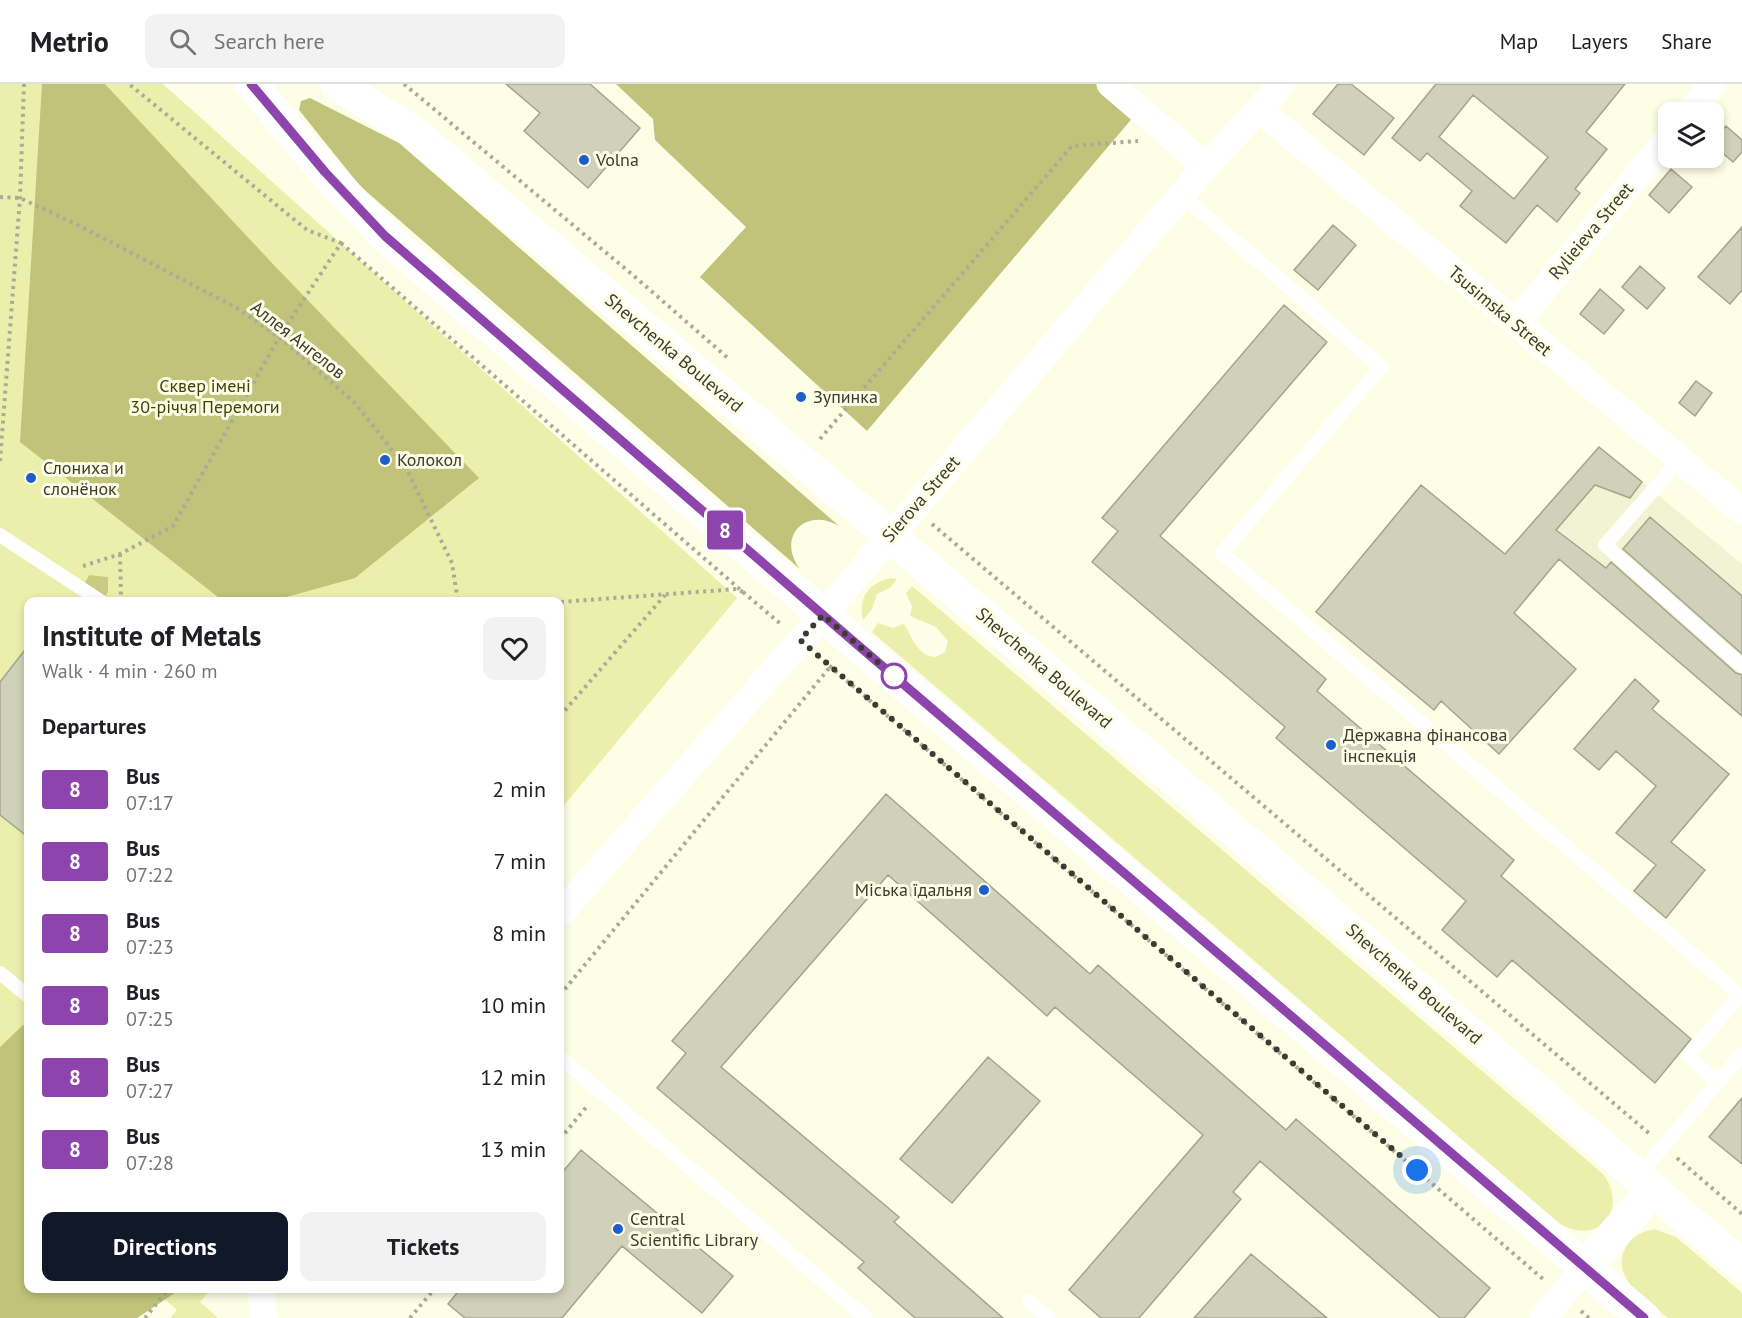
<!DOCTYPE html>
<html lang="en">
<head>
<meta charset="utf-8">
<style>
	:root { --surface:#fff; --page:#f2f2f2; --text:#202124; --muted:#757577; --line:#e0e0e0; --accent:#111827 }
	body { margin:0; font-family:"PT Sans",sans-serif; background:var(--page); color:var(--text); height:100vh; display:flex; flex-direction:column; font-size:22px; white-space:nowrap }
	* { box-sizing:border-box; margin:0 }
	p { font-size:20px; color:var(--muted) }
	.icon { flex:none; width:33px; height:33px; fill:none; stroke:currentColor; stroke-width:2; stroke-linecap:round; stroke-linejoin:round }
	.map { position:relative; flex:1; overflow:hidden }
	.details { position:absolute; left:24px; top:513px; width:540px; height:696px; display:flex; flex-direction:column; background:var(--surface); border-radius:12px; box-shadow:0 3px 9px #0003 }
	.details>* { flex:none }
	.badge { padding:0 12px; border-radius:4px; font-size:21px; line-height:39px }
	.controls { position:absolute; left:1658px; top:18px; display:grid; gap:12px }
	.controls a { display:grid; place-items:center; width:66px; height:66px; border-radius:12px; background:var(--surface); box-shadow:0 3px 9px #0003; font-size:30px }
	.you { position:absolute; width:30px; height:30px; margin:-15px; border:4px solid #fff; border-radius:50%; background:#1a73e8; box-shadow:0 0 0 9px #1a73e833 }
	.map>.badge { position:absolute; translate:-50% -50%; box-shadow:0 0 0 3px #fff }
	h2 { padding:0 18px; font-size:22px; line-height:54px }
	.round { display:grid; place-items:center; flex:none; width:63px; height:63px; border-radius:12px; background:var(--page) }
	.overview { display:flex; align-items:center; justify-content:space-between; height:102px; padding:0 18px }
	h1 { font-size:28px; font-weight:700; line-height:45px }
	.action { display:flex; gap:12px; margin-top:auto; padding:12px 18px }
	.action a { flex:1; height:69px; border-radius:12px; background:var(--accent); color:#fff; font-size:24px; font-weight:700; line-height:69px; text-align:center }
	.action a+a { background:var(--page); color:var(--text) }
	ul { padding:0; list-style:none }
	li { display:flex; align-items:center; gap:18px; height:72px; padding:0 18px }
	li div { flex:1 }
	li b { display:block; font-size:22px }
	li em { font-style:normal }
	li .badge { min-width:66px; font-weight:700; text-align:center }
	header { display:flex; align-items:center; gap:36px; box-sizing:border-box; height:84px; padding:0 30px; background:var(--surface); border-bottom:2px solid var(--line) }
	header strong { font-size:28px }
	nav { display:flex; gap:33px; margin-inline-start:auto; font-size:21px }
	.search { width:420px; height:54px; background:var(--page); display:flex; align-items:center; gap:15px; box-sizing:border-box; padding:0 21px; border-radius:12px; color:var(--muted); font-size:22px }
	.map>svg:first-child { display:block }
	.built { fill:#f1f3d2 }
	.green { fill:#ecefac }
	.forest { fill:#c0c379 }
	.water { fill:#c9cb81 }
	.building { fill:#cfd1b8; stroke:#a4a58e; stroke-width:1.5; fill-rule:evenodd }
	.lines { fill:none; stroke-linecap:round; stroke-linejoin:round }
	.path { stroke:#aaab98; stroke-width:4; stroke-dasharray:3 4.5; stroke-linecap:butt }
	.lane { stroke:#fff; stroke-width:14 }
	.street { stroke:#fff; stroke-width:27 }
	.secondary { stroke:#fff; stroke-width:33 }
	.line-casing { stroke:#fff; stroke-width:14 }
	.line { stroke:#8e44ad; stroke-width:9 }
	.walk { stroke:#3b3b31; stroke-width:6; stroke-dasharray:0 10.8 }
	.poi-dot { fill:#1c5fca; stroke:#fcfee5; stroke-width:2 }
	.stop-dot { fill:#fff; stroke:#8e44ad; stroke-width:3 }
	.labels { text-anchor:middle; stroke-width:6; stroke-linejoin:round; paint-order:stroke }
	.poi-label { font-size:18px; fill:#3b3b31; stroke:#fcfee5; text-anchor:start }
	.street-label { font-size:18px; fill:#3b3b31; stroke:#fcfee5 }
	.park-label { font-size:18px; fill:#424308; stroke:#fcfee5 }
</style>
</head>
<body>
<header>
<strong>Metrio</strong>
<div class="search"><svg class="icon" aria-label="search" viewBox="0 0 24 24"><circle cx="10" cy="10" r="6"/><path d="M15 15l6 6"/></svg>Search here</div>
<nav><a>Map</a><a>Layers</a><a>Share</a></nav>
</header>
<div class="map">
<svg width="1742" height="1234" viewBox="0 0 1742 1234">
	<rect width="100%" height="100%" fill="#fcfee5"/>
	<path class="built" d="M1599,363L1742,480V632L1526,446Z"/>
	<path class="green" d="M0,0H163L737,514L560,726V518H28V1126L0,1109Z
		M891,494L897,495L890,504L877,510L872,525L863,536C858,514 868,499 891,494Z
		M912,502L1603,1090C1630,1126 1597,1163 1559,1139L872,548L878,539L893,544L904,540C912,553 918,573 936,573L945,568L948,557L936,543L910,532L912,523L906,509Z
		M1654,1145L1676,1153L1742,1209V1234H1668C1649,1218 1610,1195 1625,1165C1631,1153 1641,1148 1654,1145Z
		M153,1205H211L200,1218L218,1234H170L177,1226Z"/>
	<path class="forest" d="M42,0H105L271,178L479,394L355,494L272,517H223L20,358Z
		M616,0H1099L1135,31L867,347L700,193L746,143L655,56L653,35Z
		M310,14L399,59L839,442C805,422 776,454 800,485L360,102L299,26L301,17Z
		M23,941L28,945V1204L181,1205L137,1234H0V963Z"/>
	<path class="water" d="M89,491L108,493V508L102,517H87L79,511Z"/>
	<path class="building" d="M506,0H590L640,44L588,104L524,47L540,29Z
		M1338,0H1351L1394,34L1364,71L1313,30Z
		M1436,0H1625L1586,48L1607,65L1575,105L1580,109L1557,138L1537,121L1506,159L1460,122L1472,107L1427,69L1420,77L1392,54ZM1473,11L1548,73L1514,115L1439,53Z
		M1726,42L1742,56V68L1733,78L1713,61V57Z
		M1671,85L1692,103L1669,129L1649,111Z
		M1333,141L1356,161L1318,206L1294,186Z
		M1742,143V206L1730,220L1698,193Z
		M1640,182L1665,204L1647,225L1622,203Z
		M1600,205L1624,226L1604,250L1580,230Z
		M1284,221L1327,258L1160,452L1326,595L1317,607L1514,776L1501,792L1691,955L1655,999L1512,876L1497,893L1442,846L1466,817L1276,654L1285,643L1092,478L1118,447L1102,434Z
		M1696,297L1712,309L1695,332L1679,319Z
		M1599,363L1642,398L1630,414L1595,401L1556,446L1606,484L1611,478L1736,589L1742,591V632L1559,475L1514,529L1576,585L1499,670L1441,617L1434,626L1316,528L1421,401L1505,470Z
		M1650,433L1742,512V570L1623,465Z
		M28,562V753L0,731V598Z
		M1635,595L1659,617L1652,625L1729,690L1671,758L1705,786L1666,834L1634,807L1656,781L1616,749L1656,702L1616,667L1599,686L1574,665Z
		M886,710L1090,890L1098,881L1286,1046L1296,1035L1490,1204L1464,1234H1440L1260,1077L1233,1108L1241,1115L1139,1234H1101L1069,1206L1203,1051L1055,923L1047,932L888,791L721,983L899,1133L894,1138L1003,1234H915L858,1184L864,1178L657,1004L686,969L672,957Z
		M988,973L1040,1017L952,1119L900,1075Z
		M1742,1014V1080L1709,1053Z
		M581,1066L733,1192L702,1229L622,1162L562,1234H465L448,1220L461,1204H560V1091Z
		M1251,1170L1327,1234H1194Z"/>
	<g class="lines">
		<path class="path" d="M404,0L634,192L729,275
			M0,113L20,114L76,140L235,223L279,253L355,319L406,384L452,479L458,518
			M341,159L743,508L737,505L560,518
			M820,355L1072,62L1138,57
			M0,377L20,114L24,0
			M932,440L1651,1051
			M120,470L121,514
			M83,482L120,470L173,442L279,253L341,159L307,146L129,0
			M743,508L783,542
			M818,572L1543,1195
			M560,632L665,511
			M560,911L830,583
			M560,1055L588,1021
			M1677,1074L1742,1130
			M1581,1227L1589,1234
			M145,1234L169,1204
			M410,1234L435,1204"/>
		<path class="lane" d="M1182,111L1381,283L1222,469L1740,911L1688,972L1718,998
			M1679,377L1605,461L1742,582
			M0,451L102,518
			M0,889L28,912
			M560,973L866,1234
			M1638,1092L1742,970
			M1029,1217L1049,1234"/>
		<path class="street" d="M1110,0L1206,82
			M1260,26L1742,427
			M1689,28L1713,0
			M1515,240L1668,54
			M560,830L823,531L1206,82L1282,0
			M261,1204L264,1234
			M1543,1234L1585,1183"/>
		<path class="secondary" d="M251,0L325,88L385,152L853,557L1644,1234
			M336,0L412,47L890,452L1742,1182
			M1585,1183L1653,1106"/>
	</g>
	<g class="lines">
		<defs>
			<path id="line" d="M251,0L325,88L385,152L853,557L1644,1234"/>
		</defs>
		<use href="#line" class="line-casing"/>
		<use href="#line" class="line"/>
		<path class="walk" d="M894,592L823,531L800,556L1417,1086"/>
	</g>
	<g class="poi-dot">
		<circle cx="584" cy="76" r="6"/>
		<circle cx="801" cy="313" r="6"/>
		<circle cx="385" cy="376" r="6"/>
		<circle cx="31" cy="394" r="6"/>
		<circle cx="1331" cy="661" r="6"/>
		<circle cx="984" cy="806" r="6"/>
		<circle cx="618" cy="1145" r="6"/>
	</g>
	<circle class="stop-dot" cx="894" cy="592" r="12"/>
	<g class="labels">
		<g class="poi-label">
			<text x="596" y="82">Volna</text>
			<text x="813" y="319">Зупинка</text>
			<text x="397" y="382">Колокол</text>
			<text x="43" y="390">Слониха и<tspan x="43" dy="21">слонёнок</tspan></text>
			<text x="1343" y="657">Державна фінансова<tspan x="1343" dy="21">інспекція</tspan></text>
			<text x="972" y="812" text-anchor="end">Міська їдальня</text>
			<text x="630" y="1141">Central<tspan x="630" dy="21">Scientific Library</tspan></text>
		</g>
		<g class="street-label">
			<text transform="translate(1591 147) rotate(-50)" y="6">Rylieieva Street</text>
			<text transform="translate(1500 227) rotate(40)" y="6">Tsusimska Street</text>
			<text transform="translate(298 256) rotate(38)" y="6">Аллея Ангелов</text>
			<text transform="translate(674 269) rotate(40)" y="6">Shevchenka Boulevard</text>
			<text transform="translate(921 415) rotate(-49)" y="6">Sierova Street</text>
			<text transform="translate(1044 584) rotate(41)" y="6">Shevchenka Boulevard</text>
			<text transform="translate(1414 900) rotate(41)" y="6">Shevchenka Boulevard</text>
		</g>
		<g class="park-label">
			<text x="205" y="308">Сквер імені<tspan x="205" dy="21">30-річчя Перемоги</tspan></text>
		</g>
	</g>
</svg>
<div class="controls">
<a><svg class="icon" aria-label="layers" viewBox="0 0 24 24"><path d="M12 4l9 5-9 5-9-5zM3 14l9 5 9-5"/></svg></a>
</div>
<div class="you" style="left:1417px;top:1086px"></div>
<b class="badge" style="left:725px;top:446px;background:#8e44ad;color:#fff">8</b>
<section class="details">
<div class="overview"><div><h1>Institute of Metals</h1><p>Walk · 4 min · 260 m</p></div><a class="round"><svg class="icon" aria-label="heart" viewBox="0 0 24 24"><path d="M12 20l-8-8c-3-5 5-10 8-4 3-6 11-1 8 4z"/></svg></a></div>
<h2>Departures</h2>
<ul>
<li><span class="badge" style="background:#8e44ad;color:#fff">8</span><div><b>Bus</b><p>07:17</p></div><em>2 min</em></li>
<li><span class="badge" style="background:#8e44ad;color:#fff">8</span><div><b>Bus</b><p>07:22</p></div><em>7 min</em></li>
<li><span class="badge" style="background:#8e44ad;color:#fff">8</span><div><b>Bus</b><p>07:23</p></div><em>8 min</em></li>
<li><span class="badge" style="background:#8e44ad;color:#fff">8</span><div><b>Bus</b><p>07:25</p></div><em>10 min</em></li>
<li><span class="badge" style="background:#8e44ad;color:#fff">8</span><div><b>Bus</b><p>07:27</p></div><em>12 min</em></li>
<li><span class="badge" style="background:#8e44ad;color:#fff">8</span><div><b>Bus</b><p>07:28</p></div><em>13 min</em></li>
</ul>
<div class="action"><a>Directions</a><a>Tickets</a></div>
</section>
</div>
</body>
</html>
